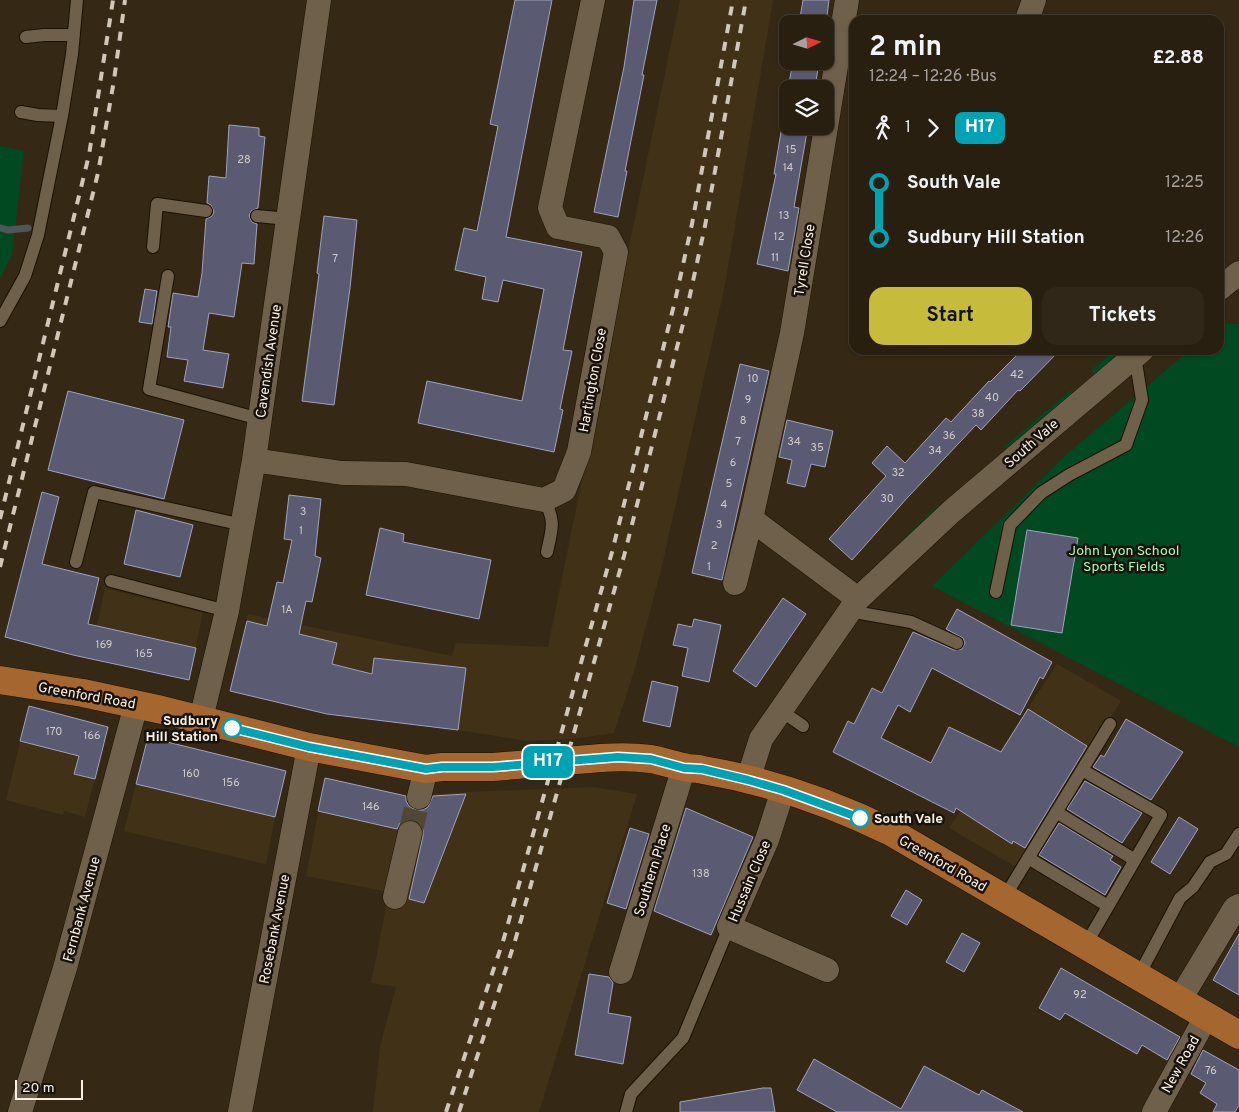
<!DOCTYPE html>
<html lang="en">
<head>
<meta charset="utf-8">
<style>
	:root { --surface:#281f10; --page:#302719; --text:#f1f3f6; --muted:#a5a29f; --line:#443d30; --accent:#c7bb3b }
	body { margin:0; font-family:Overpass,sans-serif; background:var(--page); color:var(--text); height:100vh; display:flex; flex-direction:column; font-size:19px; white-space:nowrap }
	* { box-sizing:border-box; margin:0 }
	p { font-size:16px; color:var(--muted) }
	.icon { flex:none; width:28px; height:28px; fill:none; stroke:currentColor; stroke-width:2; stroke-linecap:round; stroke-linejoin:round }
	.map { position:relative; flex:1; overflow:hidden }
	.panel { position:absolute; left:849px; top:15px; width:375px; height:340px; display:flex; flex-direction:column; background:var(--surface); border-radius:15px; box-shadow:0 1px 4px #0004,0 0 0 1px var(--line) }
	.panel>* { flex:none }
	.badge { padding:0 10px; border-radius:8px; font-size:18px; line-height:32px }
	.needle { width:32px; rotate:85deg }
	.buttons { position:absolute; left:779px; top:15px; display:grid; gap:10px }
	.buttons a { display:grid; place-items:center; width:55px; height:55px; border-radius:10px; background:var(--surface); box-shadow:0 1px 4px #0004,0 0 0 1px var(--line); font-size:25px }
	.scale { position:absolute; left:15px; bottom:12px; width:68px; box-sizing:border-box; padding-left:5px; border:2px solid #f8f0e4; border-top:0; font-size:14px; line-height:18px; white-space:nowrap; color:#f8f0e4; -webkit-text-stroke:4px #18120a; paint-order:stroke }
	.map>.badge { position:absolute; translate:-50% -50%; box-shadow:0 0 0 2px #fff }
	.legs { display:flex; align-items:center; gap:8px; height:55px; padding:0 20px; font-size:16px }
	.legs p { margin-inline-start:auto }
	.overview { display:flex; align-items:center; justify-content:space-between; height:85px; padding:0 20px }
	h1 { font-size:28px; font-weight:700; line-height:38px }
	.button { display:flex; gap:10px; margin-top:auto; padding:10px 20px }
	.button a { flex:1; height:58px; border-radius:15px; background:var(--accent); color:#111; font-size:20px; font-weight:700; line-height:58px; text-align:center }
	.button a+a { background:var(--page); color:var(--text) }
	ul { padding:0 20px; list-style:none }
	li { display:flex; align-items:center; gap:18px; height:55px; font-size:19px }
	li i { display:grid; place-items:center; width:8px; height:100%; margin:0 6px; background:currentColor }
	li i::after { content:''; width:12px; height:12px; margin:-6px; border:4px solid; border-radius:50%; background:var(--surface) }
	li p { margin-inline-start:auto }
	li:first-child i { background:linear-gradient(#0000 50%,currentColor 0) }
	li:last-child i { background:linear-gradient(currentColor 50%,#0000 0) }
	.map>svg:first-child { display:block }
	.built { fill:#413117 }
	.green { fill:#014921 }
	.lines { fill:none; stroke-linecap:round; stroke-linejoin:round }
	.stream { stroke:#4e5657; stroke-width:7 }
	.building { fill:#5a5b72; stroke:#a0a2bc }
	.street-tunnel { stroke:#524734; stroke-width:24; stroke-dasharray:24 12; stroke-linecap:butt }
	.lane-casing { stroke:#1c1101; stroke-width:14 }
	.street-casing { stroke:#1c1101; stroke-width:25 }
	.primary-casing { stroke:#1c1101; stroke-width:29 }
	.lane { stroke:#6e604b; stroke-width:12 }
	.street { stroke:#6e604b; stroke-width:24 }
	.primary { stroke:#a6662f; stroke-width:28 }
	.rail { stroke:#d0c7b9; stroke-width:4; stroke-dasharray:9 9; stroke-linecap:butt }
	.primary-bridge-casing { stroke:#1c1101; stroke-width:29; stroke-linecap:butt }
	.primary-bridge { stroke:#a6662f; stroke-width:28 }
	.line-1-casing { stroke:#fff; stroke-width:11 }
	.line-1 { stroke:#00a3b4; stroke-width:8 }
	.stop-1-dot { fill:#fff; stroke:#00a3b4; stroke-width:2.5 }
	.labels { text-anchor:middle; stroke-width:5; stroke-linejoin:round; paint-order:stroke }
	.number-label { font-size:11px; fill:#d0cbc8 }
	.street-label { font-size:14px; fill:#f8f0e4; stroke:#18120a }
	.park-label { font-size:14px; fill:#a1fbb9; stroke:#18120a }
	.stop-label { font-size:14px; font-weight:bold; fill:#f8f0e4; stroke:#18120a; text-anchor:end }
</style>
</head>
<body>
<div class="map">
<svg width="1239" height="1112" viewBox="0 0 1239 1112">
	<rect width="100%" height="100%" fill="#352915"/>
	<path class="built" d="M680,0H773L725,285L661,570L635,668L614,733L572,739L527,741L458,730L329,714L230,691L248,614L452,656L456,643L548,647L629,247Z
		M105,588L203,613L189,680L90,658Z
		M1057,664L1121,701L1016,867L949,828Z
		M29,706L108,727L85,817L64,811L63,815L6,800Z
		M147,741L275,817L266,864L124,831Z
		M325,777L407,796L467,792L594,787L637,794L539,1112H373L380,1046L396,987L371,983L389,892L306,876Z"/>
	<path class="green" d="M0,146L24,151L12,255L0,279Z
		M1221,324H1239V747L932,586L1067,454L1190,350H1219V326Z
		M1116,350H1129L1099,376L1091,370Z
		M1071,390L1074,395L1010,451L1004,447Z
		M938,505L941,509L885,560L881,561Z"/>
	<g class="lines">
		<path class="stream" d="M0,228L8,230L28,228"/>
	</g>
	<path class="building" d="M515,0H552L506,237L582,252L563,350L572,351L560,409L563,410L554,452L418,423L427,381L522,401L544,289L503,280L498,302L482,299L486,277L455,270L464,228L477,231L498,126L490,124Z
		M634,0H657L642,75H644L625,171H627L618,217L594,212L624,67Z
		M803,0H829L826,24H799Z
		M793,61H819L815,89H788Z
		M229,125L259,128V136L265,137L258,208L251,211L249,216L252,222L257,224L254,264L242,263L234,317L209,313L203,350L229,354L223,388L184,381L188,360L167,357L171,327H168L173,293L198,297L202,273L206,219L212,216L214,212L211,205L207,203L209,176L226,178Z
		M782,126H808L794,207L799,208L788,271L757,264L776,174H774Z
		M324,216L357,220L350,288L334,405L302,401L319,274L317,273Z
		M145,289L157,291L152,324L139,322Z
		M1022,350H1060L1020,391L1018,390L981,430L976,425L908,497L852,560L829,539L886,476L872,463L887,446L905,463L946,418L951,422L989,381L990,382Z
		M740,364L769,371L722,580L692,573Z
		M68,391L184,420L164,499L48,470Z
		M787,420L833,431L825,467L811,464L805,487L787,483L792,460L779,457Z
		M42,492L59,497L42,564L99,578L88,624L196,648L189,680L73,655L5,637Z
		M289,495L321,499L315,556L321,558L312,602L306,601L299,634L337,643L332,664L372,674L374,658L466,668L458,730L327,714L230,691L247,621L267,626L277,582L283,583L292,540L284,539Z
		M136,510L193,525L180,577L124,564Z
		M380,528L404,534L403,542L491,560L479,619L366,595Z
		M1027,530L1078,538L1062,633L1011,625Z
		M783,598L806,614L756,687L733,671Z
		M957,609L1052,662L1043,679L1040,677L1020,715L932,668L910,712L898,705L881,738L931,763L949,727L1001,752L1028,709L1087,746L1025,848L1013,841L1012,844L956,808L954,813L833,752L848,721L854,724L872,688L882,693L913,632L954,650L962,649L965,643L963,638L946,629Z
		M694,619L721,625L709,682L682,676L688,648L673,645L678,624L692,627Z
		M652,681L678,687L670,727L643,721Z
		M29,706L108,727L95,779L74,774L79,756L20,741Z
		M1126,719L1183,752L1151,800L1093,767L1101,755L1104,757Z
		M155,739L286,771L275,817L136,784L147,741Z
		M325,778L406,796V801L409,806L416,810H423L428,807L433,796L466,794L424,903L409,899L423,836V830L420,823L414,820H407L400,823L397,829L318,811Z
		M1085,781L1142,813L1122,843L1067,809Z
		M686,808L753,837L711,935L654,911Z
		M1179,817L1198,829L1170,874L1151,862Z
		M1059,823L1113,856L1110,860L1121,867L1105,895L1039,855Z
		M630,828L649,834L626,909L607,903Z
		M906,890L922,900L907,925L891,916Z
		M962,933L980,943L964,972L946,962Z
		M1239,934V995L1213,980Z
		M1061,968L1180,1037L1167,1060L1142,1045L1137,1054L1065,1013L1060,1020L1039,1008Z
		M589,974L609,977L613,983L608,1013L631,1017L623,1064L575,1055Z
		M1203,1050L1239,1070V1105L1235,1112H1213L1217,1104L1200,1093L1206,1083L1191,1074Z
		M814,1059L901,1109L924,1066L979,1095L982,1090L1023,1112H837L797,1090Z
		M763,1088H771L775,1112H680V1102Z"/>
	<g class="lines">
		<path class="street-tunnel" d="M410,833L419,797"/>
		<defs>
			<path id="lane" d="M26,37L44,35H74
				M21,112L38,115L62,116
				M257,216L288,219
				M153,247L157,204L206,211
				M168,276L149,389L260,419
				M0,321L25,276L38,235L62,116L72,54L77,0
				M544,500C556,521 552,529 547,552
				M76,562L94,492L243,525
				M111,581L227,611
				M996,592L1010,525L1041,493L1069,475L1126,445L1142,400L1135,356
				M849,611L911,622L957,643
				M780,710L803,726
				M1082,770L1161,815L1085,946
				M1056,812L1135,860
				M1028,858L1108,906
				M1004,898L1110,724
				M1138,977L1180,898L1193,887L1210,862L1226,854L1239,834
				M626,1112L631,1094L683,1038L729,927"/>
			<path id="street" d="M847,0L792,333L751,519L858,599
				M1027,20L1034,0
				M1219,289L1239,273
				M254,460L342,473L406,474L544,500L564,490L579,452L616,252L608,237L558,227L550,208L593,0
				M735,583L751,519
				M201,719L227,611L254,460L319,0
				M748,780L761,739L858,599L952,511L1142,350
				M783,790L767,840L729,927L827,970
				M419,797L426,769
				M395,897L410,833
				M621,972L684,767
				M1179,1001L1235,908L1239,906
				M20,1112L65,968L136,705
				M240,1112L309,747
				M1154,1112L1206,1017"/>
			<path id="primary" d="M0,680L83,693L162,710L309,747L426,769L442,767H493
				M601,758C618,757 635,757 651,759C662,761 673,765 684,767C690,769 697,768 703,770C768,781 832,803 891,832L1239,1035"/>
		</defs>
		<use href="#lane" class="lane-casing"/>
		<use href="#street" class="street-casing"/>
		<use href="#primary" class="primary-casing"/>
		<use href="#lane" class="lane"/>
		<use href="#street" class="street"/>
		<use href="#primary" class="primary"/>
		<path class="rail" d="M0,519L89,155L113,0
			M0,567L98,173L114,80L125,0
			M446,1112L504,938L612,552L675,301L692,224L733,0
			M459,1112L515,941L624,556L688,304L705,226L746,0"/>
		<defs>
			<path id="primary-bridge" d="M493,767L601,758"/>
		</defs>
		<use href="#primary-bridge" class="primary-bridge-casing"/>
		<use href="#primary-bridge" class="primary-bridge"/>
	</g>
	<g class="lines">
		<defs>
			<path id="line-1" d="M232,728L309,747L426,769L442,767H493L618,757L651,759L684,768L702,769L748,780L783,790L860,818"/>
		</defs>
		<use href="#line-1" class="line-1-casing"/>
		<use href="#line-1" class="line-1"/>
	</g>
	<g class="stop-1-dot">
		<circle cx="232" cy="728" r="9"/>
		<circle cx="860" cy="818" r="9"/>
	</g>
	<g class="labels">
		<g class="number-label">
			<text x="791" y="153">15</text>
			<text x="244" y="163">28</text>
			<text x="788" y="171">14</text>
			<text x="784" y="219">13</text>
			<text x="779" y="240">12</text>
			<text x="775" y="261">11</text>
			<text x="335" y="262">7</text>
			<text x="1017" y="378">42</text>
			<text x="753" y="382">10</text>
			<text x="992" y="401">40</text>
			<text x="748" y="403">9</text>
			<text x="978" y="417">38</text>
			<text x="743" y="424">8</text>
			<text x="949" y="439">36</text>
			<text x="738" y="445">7</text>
			<text x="794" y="445">34</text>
			<text x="817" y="451">35</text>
			<text x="935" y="454">34</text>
			<text x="733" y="466">6</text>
			<text x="898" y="476">32</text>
			<text x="729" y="487">5</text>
			<text x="887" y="502">30</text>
			<text x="724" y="508">4</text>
			<text x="303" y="515">3</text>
			<text x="719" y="528">3</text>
			<text x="301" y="534">1</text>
			<text x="714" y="549">2</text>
			<text x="709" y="570">1</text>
			<text x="287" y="613">1A</text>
			<text x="104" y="648">169</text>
			<text x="144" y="657">165</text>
			<text x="54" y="735">170</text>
			<text x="92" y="739">166</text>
			<text x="191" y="777">160</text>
			<text x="231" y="786">156</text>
			<text x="371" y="810">146</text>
			<text x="701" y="877">138</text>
			<text x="1080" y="998">92</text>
			<text x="1211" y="1074">76</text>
		</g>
		<g class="street-label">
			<text transform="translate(804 260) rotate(-81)" y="5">Tyrell Close</text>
			<text transform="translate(268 361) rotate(-82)" y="5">Cavendish Avenue</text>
			<text transform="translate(592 380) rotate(-80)" y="5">Hartington Close</text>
			<text transform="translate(1031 443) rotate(-41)" y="5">South Vale</text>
			<text transform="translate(87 695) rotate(10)" y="5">Greenford Road</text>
			<text transform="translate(943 863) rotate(30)" y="5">Greenford Road</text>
			<text transform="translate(652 870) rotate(-73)" y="5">Southern Place</text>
			<text transform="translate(749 881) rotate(-67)" y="5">Hussain Close</text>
			<text transform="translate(81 909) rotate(-75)" y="5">Fernbank Avenue</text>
			<text transform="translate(274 929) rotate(-79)" y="5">Rosebank Avenue</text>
			<text transform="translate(1180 1064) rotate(-61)" y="5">New Road</text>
		</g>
		<g class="park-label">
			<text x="1124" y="555">John Lyon School<tspan x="1124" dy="16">Sports Fields</tspan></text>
		</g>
		<g class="stop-label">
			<text x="218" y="725">Sudbury<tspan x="218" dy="16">Hill Station</tspan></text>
			<text x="874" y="823" text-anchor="start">South Vale</text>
		</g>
	</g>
</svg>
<div class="buttons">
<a><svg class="needle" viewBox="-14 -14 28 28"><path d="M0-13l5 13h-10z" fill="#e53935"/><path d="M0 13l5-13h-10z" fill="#a5a29f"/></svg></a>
<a><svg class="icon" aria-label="layers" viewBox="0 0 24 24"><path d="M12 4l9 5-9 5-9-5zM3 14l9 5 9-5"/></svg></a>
</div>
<div class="scale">20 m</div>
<b class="badge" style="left:548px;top:762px;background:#00a3b4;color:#fff">H17</b>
<section class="panel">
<div class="overview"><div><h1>2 min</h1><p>12:24 – 12:26 · Bus</p></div><b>£2.88</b></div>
<div class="legs"><svg class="icon" aria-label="walk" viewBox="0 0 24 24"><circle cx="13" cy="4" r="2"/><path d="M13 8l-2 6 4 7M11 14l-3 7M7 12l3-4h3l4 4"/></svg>1<svg class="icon" aria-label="forward" viewBox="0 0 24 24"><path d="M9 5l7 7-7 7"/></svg><b class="badge" style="background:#00a3b4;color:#fff">H17</b></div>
<ul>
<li><i style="color:#00a3b4"></i><b>South Vale</b><p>12:25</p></li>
<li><i style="color:#00a3b4"></i><b>Sudbury Hill Station</b><p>12:26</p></li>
</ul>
<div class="button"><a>Start</a><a>Tickets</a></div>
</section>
</div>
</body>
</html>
